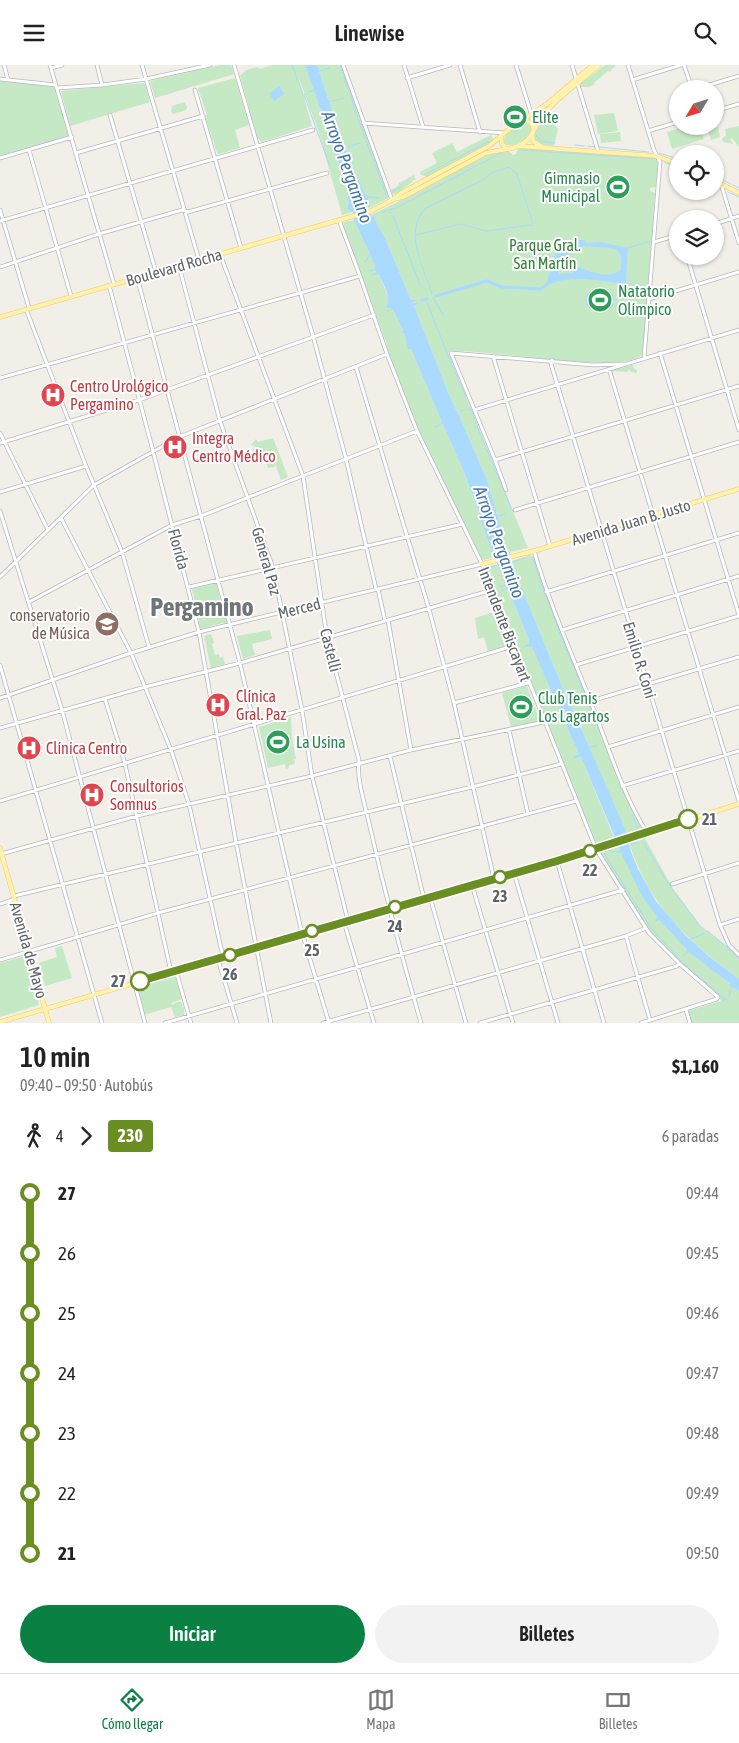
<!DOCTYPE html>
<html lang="es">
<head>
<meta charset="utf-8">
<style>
	:root { --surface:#fff; --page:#f2f2f2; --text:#222; --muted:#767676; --line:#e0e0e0; --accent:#0b8043 }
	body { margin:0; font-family:"Asap Condensed",sans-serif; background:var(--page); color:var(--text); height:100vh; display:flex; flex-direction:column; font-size:19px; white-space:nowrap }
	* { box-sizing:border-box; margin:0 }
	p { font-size:16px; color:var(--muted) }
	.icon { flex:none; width:28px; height:28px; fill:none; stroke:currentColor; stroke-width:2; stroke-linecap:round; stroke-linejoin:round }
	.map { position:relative; height:958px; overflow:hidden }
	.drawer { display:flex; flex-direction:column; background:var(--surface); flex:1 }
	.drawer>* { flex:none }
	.badge { padding:0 10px; border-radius:4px; font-size:18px; line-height:32px }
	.needle { width:32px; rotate:232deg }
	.buttons { position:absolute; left:669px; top:15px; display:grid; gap:10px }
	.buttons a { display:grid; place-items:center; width:55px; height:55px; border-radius:50%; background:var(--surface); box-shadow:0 1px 4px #0004; font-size:25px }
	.map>.badge { position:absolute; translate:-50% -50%; box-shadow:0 0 0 2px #fff }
	.legs { display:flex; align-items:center; gap:8px; height:55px; padding:0 20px; font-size:16px }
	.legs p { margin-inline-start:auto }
	.headline { display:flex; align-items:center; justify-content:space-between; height:85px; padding:0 20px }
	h1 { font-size:28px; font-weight:600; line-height:38px }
	.button { display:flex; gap:10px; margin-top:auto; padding:10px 20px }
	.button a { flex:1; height:58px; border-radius:30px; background:var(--accent); color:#fff; font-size:20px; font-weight:600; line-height:58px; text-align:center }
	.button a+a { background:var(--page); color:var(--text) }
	ul { padding:0 20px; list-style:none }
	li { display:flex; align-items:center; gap:18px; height:60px; font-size:19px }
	li i { display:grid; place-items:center; width:8px; height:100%; margin:0 6px; background:currentColor }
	li i::after { content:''; width:12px; height:12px; margin:-6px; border:4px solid; border-radius:50%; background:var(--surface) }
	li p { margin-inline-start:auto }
	li:first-child i { background:linear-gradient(#0000 50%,currentColor 0) }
	li:last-child i { background:linear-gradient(currentColor 50%,#0000 0) }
	header { display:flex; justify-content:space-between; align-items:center; height:65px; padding:0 20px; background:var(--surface); font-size:22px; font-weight:600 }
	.dock { display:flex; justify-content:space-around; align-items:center; height:70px; border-top:1px solid var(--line); background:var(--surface); font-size:14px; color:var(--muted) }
	.dock a { display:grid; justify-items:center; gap:2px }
	.dock .current { color:var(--accent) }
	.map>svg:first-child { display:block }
	.green { fill:#c5e8c5 }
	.water { fill:#aadaff; fill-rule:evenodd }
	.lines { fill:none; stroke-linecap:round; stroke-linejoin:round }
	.stream { stroke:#aadaff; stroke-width:1 }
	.canal { stroke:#aadaff; stroke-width:3 }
	.minor-casing { stroke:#b5b8bc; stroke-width:4.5 }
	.major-casing { stroke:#f2c960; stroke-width:5 }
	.minor { stroke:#fff; stroke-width:3 }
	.major { stroke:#fff2af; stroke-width:4 }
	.line-1-casing { stroke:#fff; stroke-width:11 }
	.line-1 { stroke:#6b8e23; stroke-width:8 }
	.stop-1-dot { fill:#fff; stroke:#6b8e23; stroke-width:2.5 }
	.labels { text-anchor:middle; stroke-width:4; stroke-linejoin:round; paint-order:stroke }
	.leisure-label { font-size:16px; fill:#27864d; stroke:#fff; text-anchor:start }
	.park-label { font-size:16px; fill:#348238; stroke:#fff }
	.street-label { font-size:16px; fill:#5f6368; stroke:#fff }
	.health-label { font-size:16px; fill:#be3a42; stroke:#fff; text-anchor:start }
	.education-label { font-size:16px; fill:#785e54; stroke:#fff; text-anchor:end }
	.stop-label { font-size:16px; font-weight:bold; fill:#5f6368; stroke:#fff }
	.water-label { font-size:18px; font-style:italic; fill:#4174aa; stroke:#fff }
	.town-label { font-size:26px; font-weight:bold; fill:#70757a; stroke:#fff }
</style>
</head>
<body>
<header><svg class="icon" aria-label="menu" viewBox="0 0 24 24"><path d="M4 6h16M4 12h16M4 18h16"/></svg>Linewise<svg class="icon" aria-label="search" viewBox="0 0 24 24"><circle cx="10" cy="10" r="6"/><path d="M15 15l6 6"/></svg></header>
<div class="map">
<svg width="739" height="958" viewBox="0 0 739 958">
	<rect width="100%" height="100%" fill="#f1efe8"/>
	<path class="green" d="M220,0H231L234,9L155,33L150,16Z
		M272,0H305L347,121L349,129L346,135L349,136L347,144L353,147L342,150L318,65L298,11L312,61L262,77L257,73L240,10L242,9L246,5L257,2L260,4Z
		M317,0H341L389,130L388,133L369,143L367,142L369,138V133L365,129L344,82Z
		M605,0H616L610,7L608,6L595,17L594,20L589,22H580L581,18Z
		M235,13L249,60L235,65L240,83L219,89L217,88L205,51L207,50L198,23Z
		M0,16L54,21L69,71L0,92Z
		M145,18L150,37L70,61L61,26Z
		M184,37L187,42L186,45L174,49L171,47L172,41Z
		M614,48L618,66L598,69L594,50Z
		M545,49L558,64L554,81L539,79L534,74L537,63Z
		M524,57L529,58L532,63C529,73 521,78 511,81L505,79L503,76C506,67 516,61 524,57Z
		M687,61H700L704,74L672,84L667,67Z
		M739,61V82L732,73L730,74L733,79L723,77L722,73L726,71L725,64Z
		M718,62L720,72L711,75L708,65Z
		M620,67L621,76L601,78L600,69Z
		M491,70L493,74L489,79L428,112L421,110L420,107L437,98L432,88L452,78L457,87Z
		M525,83L654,93L658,97L656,122L650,123V126L655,128L643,288C627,313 481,281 448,287L528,483L510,487L507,486L498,453L499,451L497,450L487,415L458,348L460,346L457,347L448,327L414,241L415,239L412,238L414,235H411L385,173L374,153L380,148L373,152L371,150L424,124L489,88L508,86L513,90L516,89L518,84Z
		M414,110L416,115H412L413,117C406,120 402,126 395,129H392L391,125L399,120V118Z
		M354,155L375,200L374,205L377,207L376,209L379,210L389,234L386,241L392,243L403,265L402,268H404L466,412L493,489L491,490L494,492L484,495L479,491L417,362L386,282L387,280L343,160L344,157Z
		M632,300L634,301L633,303L637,305V308L631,307L629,305L627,307L614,306L611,309L612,305Z
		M273,373L288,412L281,415L275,399L274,402L268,403L262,388L255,389L252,388L255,381L251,380L256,374L258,377Z
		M530,490L535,493C551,548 575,601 596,655C611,692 622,729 642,764L640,767L628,771L571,641L572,638H569L512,500L513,497L511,496Z
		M491,500H498L506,519L504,520L507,521L505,524L509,526L529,575V578L527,579L532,581L579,689L573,692L572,694L581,692L615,775L596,781L486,506Z
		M215,517L218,519L217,522L227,557L225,559L222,558L201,564L199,561L200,560L192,524L213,519Z
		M497,546L509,580L488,587L484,572L478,574L475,553Z
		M270,565L272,574L252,579L255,590L243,594L237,571Z
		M211,569L214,578L212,579L215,590L219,589L220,593L223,592L225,599L211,603L204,571Z
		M527,621L540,656L511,662L502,628Z
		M291,652L292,672L296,694H294L295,699L289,700V703L286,704L285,699L268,703L259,662Z
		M644,772L672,822L699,859L739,891V914C685,873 651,843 629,778Z
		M618,780C629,805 641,829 657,852V854L659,855L687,885V887L689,886L739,926V958H691L688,946L721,936L719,931L682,899L650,867L600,788L601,785Z
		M62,881L72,913L45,921L39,898L57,892L55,883Z
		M22,890H25L27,892L39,940L0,952V898L22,892Z
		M172,910L176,913L182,934L171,938L172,940L177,937H181L184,943V950L175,952L171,942L144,950L137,921Z"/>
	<path class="water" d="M305,0H317L344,82L365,129L369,132L367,144L373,152L381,147L374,153L385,173L411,235H416L412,238H418L414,241L448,327L457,347L461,346L458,348L487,415L497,450L499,451L498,453L507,486L510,487L511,497H513L512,500L569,638H574L571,641L610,729L628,771L630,784L638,804L656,836L685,870L710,892L739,914V926L733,922L731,923L729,918L689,887L686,888L687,885L659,855L655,857L657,852L643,833L621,788L616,787L620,785L619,782L581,692L572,694L573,692L579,689L532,582L526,581V580L529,578V575L509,526L505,525L507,521H504L506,518L493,490H490L493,489L481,455L478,454L480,451L466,412L443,359L439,360L442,357L411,284H408C406,278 407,274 404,268H402L403,265L392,243H388L386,241C392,232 383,219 379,210L375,209L377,207L374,205L375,200L354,155L353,147L347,144L349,136L346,135L349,129L347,121Z
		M279,21L284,29L274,36L269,29Z
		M580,175H584L586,178L600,177L628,183L626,216L622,219C603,215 561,209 546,222L545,221C556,197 548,180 580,175ZM585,181L610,183L615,184L621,190V204C609,217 581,204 567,196V191L571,184ZM559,199H565L567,204L575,208L559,209Z
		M587,228L614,230L613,242L586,240Z"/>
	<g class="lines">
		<path class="stream" d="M292,0L303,29
			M340,1L358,52
			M319,6L330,3
			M309,27L314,25
			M305,29L304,30L329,99
			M329,37L344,33
			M358,54L387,132
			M535,69L541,76L555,78
			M575,80L584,81
			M588,81L595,82
			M599,82L649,87
			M345,83L360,78
			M520,85L655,94
			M659,88L678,94
			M664,97L678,103
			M426,109L488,77
			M715,111L731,119
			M733,120L739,123
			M392,127L403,121
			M728,127L739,132
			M369,132L378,133
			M389,145L396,143L501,88
			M389,147L391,148
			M381,148L386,146
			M393,151L421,222
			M416,170L461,159L486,166L532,160
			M628,183L651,176
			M365,197L370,190
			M370,206L374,205
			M372,210L375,209
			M624,217L634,219
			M639,219L644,232H647
			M432,230C425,204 402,166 426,143L479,117L494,107L509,102L517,109L533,159
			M433,232L443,250
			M426,235L446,285
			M422,236H424
			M631,241V226
			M387,246L392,244
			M630,247L631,243
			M375,248L376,247
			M376,251L377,250
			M446,286L466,332
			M468,344L471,345
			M461,346L464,345
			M472,347L481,371
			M435,362L439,360
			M482,373L492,396
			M492,397L511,442
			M511,443L513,446
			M499,451L505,449
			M474,454L478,453
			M464,456L465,457
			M465,460H466
			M533,494L540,514
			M513,497L525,493
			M492,502L497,500
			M540,515L544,527
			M500,522L504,521
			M502,525L505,524
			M545,528L559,565
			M559,566L573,601
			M523,582L526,581
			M574,602L584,628
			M586,634L590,643
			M574,638L580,636
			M591,644L601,670
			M590,682L597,681
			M632,750L639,765
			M605,775L614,772
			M643,777L670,821L700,861
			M631,779L638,778
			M599,780L600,777
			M608,785L616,787
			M603,787L651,863L682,897
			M706,866L709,867
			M710,868L739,893
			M691,874L703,869
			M683,891L686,888
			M684,899L725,934
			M729,931L731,923
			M722,935L727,934"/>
		<path class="canal" d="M436,231L487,216L502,222L541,224L545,221
			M422,235L427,234"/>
		<defs>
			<path id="minor" d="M4,0L8,15
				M50,0L114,219
				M97,0L102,20
				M142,0L199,195
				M234,0L313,271L346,394L376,524
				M343,0L392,135
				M404,0L423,62
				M460,0L480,67
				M516,0L531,48
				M572,0L598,86
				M628,0L654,85L660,97L644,293
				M684,0L692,24
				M51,3L62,0
				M407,13L450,0
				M0,14L56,20
				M632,15L681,0
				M57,23L102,20L146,14L210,0
				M696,24L739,11
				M195,25L241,183
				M715,46L739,39
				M110,50L156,207
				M363,58L505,68
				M648,66L678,57
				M29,85L71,231
				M76,88L203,51
				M0,93L72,72
				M721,119L739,178
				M0,145L29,243
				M339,155L360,211L387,289L417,366L482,499L596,784L649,868L681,900L718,932L717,934L641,958
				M0,156L313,65
				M715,159L739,151
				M654,177L678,170
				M220,189L303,411L327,573L359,695C356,714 366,743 370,762C385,828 402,893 421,958
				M687,191L739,365
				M179,201L220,356L273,503L302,645L312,711L348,856
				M0,202L99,169L182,145L188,147L327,108
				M137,212L240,598L301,864L329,958
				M109,220L153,386L199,567L236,777L271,958
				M649,234L739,207
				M26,244L86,401L122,487L149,582
				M660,288L739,550
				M493,291L550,481
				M552,295L551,299L573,371L720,860L729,880L739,890
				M356,302L429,544L454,638L494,814
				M609,304L739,736
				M0,313L360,211
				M474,345L739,265
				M0,368L48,465
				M0,378L139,335L374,250
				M495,395L739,321
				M506,425L495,395L451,288L593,300L624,299
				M0,427L86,401
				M515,445L739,377
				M0,446L62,645L145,958
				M61,453L131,588L171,685L189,739L223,892
				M534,486C549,537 570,585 590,635C608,680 621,726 647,768
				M0,512L94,420L101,416L179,372L387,289
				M189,522L463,459
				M378,524L385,556
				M546,527L739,468
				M29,537L172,460L201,451L417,366
				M388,555L411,685
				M562,565L739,511
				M0,600L102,958
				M576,600L739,551
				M0,633L131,588L199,567L482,499
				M105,634L125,699L171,907
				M591,636L739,592
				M454,638L528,618
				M0,663L145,622L240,598L492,525
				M509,665L528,749
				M608,682L739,642
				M390,691L424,834
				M622,721L739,686
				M0,736L513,581
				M1,789L137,751L312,711L411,685L544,657
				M557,796L604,958
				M514,808L558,958
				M672,819L739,798
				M472,820L513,958
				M14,831L472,722L561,699
				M430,832L466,958
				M0,839L15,834
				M344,857L374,958
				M720,860L739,854
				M626,871L650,955
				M218,894L237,958
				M0,895L158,848L576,736
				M176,906L191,958
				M686,945L690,958
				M165,958L623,825
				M323,958C424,929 525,900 626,871L646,863
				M480,958L677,901L679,898"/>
			<path id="major" d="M534,65C548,37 577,20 599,0
				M532,69L533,76L542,82
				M501,72L502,79L507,84C518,83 530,76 534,65C532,58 529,54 521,56
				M518,81L657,91L678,99
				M715,116L739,128
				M394,134L403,132L486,88L507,84
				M0,252L371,146L392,135L401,128L489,81L513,61L547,39L593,0
				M482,499L534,486L739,424
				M0,783L49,958
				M0,957L557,796L739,739"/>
		</defs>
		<use href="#minor" class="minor-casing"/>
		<use href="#major" class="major-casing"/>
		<use href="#minor" class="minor"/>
		<use href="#major" class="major"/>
	</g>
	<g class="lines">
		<defs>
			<path id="line-1" d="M140,916L557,796L688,754"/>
		</defs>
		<use href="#line-1" class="line-1-casing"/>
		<use href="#line-1" class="line-1"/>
	</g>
	<defs>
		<symbol id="stadium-disc" viewBox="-11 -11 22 22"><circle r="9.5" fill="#2e9e5b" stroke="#fff"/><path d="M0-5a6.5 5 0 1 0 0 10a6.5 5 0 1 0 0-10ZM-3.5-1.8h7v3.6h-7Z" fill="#fff"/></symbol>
		<symbol id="hospital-disc" viewBox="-11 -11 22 22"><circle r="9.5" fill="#e0444e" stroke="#fff"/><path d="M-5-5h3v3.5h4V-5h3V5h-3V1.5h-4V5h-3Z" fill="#fff"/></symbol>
		<symbol id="university-disc" viewBox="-11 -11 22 22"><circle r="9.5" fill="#8d6e63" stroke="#fff"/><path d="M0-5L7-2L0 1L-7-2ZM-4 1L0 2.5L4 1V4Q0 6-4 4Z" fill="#fff"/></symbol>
	</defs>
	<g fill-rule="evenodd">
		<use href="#stadium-disc" x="501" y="38" width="28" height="28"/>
		<use href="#stadium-disc" x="604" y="108" width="28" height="28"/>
		<use href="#stadium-disc" x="586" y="221" width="28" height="28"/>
		<use href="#hospital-disc" x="39" y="316" width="28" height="28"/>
		<use href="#hospital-disc" x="161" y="368" width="28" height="28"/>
		<use href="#university-disc" x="93" y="545" width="28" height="28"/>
		<use href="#hospital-disc" x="204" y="626" width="28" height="28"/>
		<use href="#stadium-disc" x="507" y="628" width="28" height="28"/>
		<use href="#stadium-disc" x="264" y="663" width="28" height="28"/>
		<use href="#hospital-disc" x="15" y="669" width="28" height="28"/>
		<use href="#hospital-disc" x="78" y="716" width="28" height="28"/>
	</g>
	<g class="stop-1-dot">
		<circle cx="688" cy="754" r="9"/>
		<circle cx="590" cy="786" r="6"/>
		<circle cx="500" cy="812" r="6"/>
		<circle cx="395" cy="842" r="6"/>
		<circle cx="312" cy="866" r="6"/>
		<circle cx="230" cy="890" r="6"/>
		<circle cx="140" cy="916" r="9"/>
	</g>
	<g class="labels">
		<g class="leisure-label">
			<text x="532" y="58">Elite</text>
			<text x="600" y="119" text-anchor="end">Gimnasio<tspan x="600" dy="18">Municipal</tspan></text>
			<text x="618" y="232">Natatorio<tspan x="618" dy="18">Olímpico</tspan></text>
			<text x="538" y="639">Club Tenis<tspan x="538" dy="18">Los Lagartos</tspan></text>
			<text x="296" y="683">La Usina</text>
		</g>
		<g class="park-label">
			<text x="545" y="186">Parque Gral.<tspan x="545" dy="18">San Martín</tspan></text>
		</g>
		<g class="street-label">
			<text transform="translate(174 202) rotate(-16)" y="6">Boulevard Rocha</text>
			<text transform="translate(631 457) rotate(-17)" y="6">Avenida Juan B. Justo</text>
			<text transform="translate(179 484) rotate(75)" y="6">Florida</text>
			<text transform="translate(267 496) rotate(74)" y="6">General Paz</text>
			<text transform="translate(299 543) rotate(-14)" y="6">Merced</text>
			<text transform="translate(505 559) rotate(69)" y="6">Intendente Biscayart</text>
			<text transform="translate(331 585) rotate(76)" y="6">Castelli</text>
			<text transform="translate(640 595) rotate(73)" y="6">Emilio R. Coni</text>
			<text transform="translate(29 885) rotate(74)" y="6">Avenida de Mayo</text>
		</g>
		<g class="health-label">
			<text x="70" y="327">Centro Urológico<tspan x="70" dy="18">Pergamino</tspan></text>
			<text x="192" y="379">Integra<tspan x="192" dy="18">Centro Médico</tspan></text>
			<text x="236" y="637">Clínica<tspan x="236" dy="18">Gral. Paz</tspan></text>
			<text x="46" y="689">Clínica Centro</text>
			<text x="110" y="727">Consultorios<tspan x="110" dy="18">Somnus</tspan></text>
		</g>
		<g class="education-label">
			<text x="90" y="556">conservatorio<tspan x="90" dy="18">de Música</tspan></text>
		</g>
		<g class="stop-label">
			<text x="702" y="760" text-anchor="start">21</text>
			<text x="590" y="811">22</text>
			<text x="500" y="837">23</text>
			<text x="395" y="867">24</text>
			<text x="312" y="891">25</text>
			<text x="230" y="915">26</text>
			<text x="126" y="922" text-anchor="end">27</text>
		</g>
		<g class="water-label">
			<text transform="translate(347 102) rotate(70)" y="6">Arroyo Pergamino</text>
			<text transform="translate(499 477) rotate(70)" y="6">Arroyo Pergamino</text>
		</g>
		<g class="town-label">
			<text x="202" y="551">Pergamino</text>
		</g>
	</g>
</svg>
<div class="buttons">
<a><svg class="needle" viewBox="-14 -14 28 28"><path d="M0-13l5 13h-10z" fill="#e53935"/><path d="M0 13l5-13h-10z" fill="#767676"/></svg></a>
<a><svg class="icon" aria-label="locate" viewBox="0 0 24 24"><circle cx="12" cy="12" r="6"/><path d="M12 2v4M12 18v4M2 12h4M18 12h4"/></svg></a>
<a><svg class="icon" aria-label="layers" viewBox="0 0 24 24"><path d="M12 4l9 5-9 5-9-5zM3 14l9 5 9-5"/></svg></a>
</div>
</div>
<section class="drawer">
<div class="headline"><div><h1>10 min</h1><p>09:40 – 09:50 · Autobús</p></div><b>$1,160</b></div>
<div class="legs"><svg class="icon" aria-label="walk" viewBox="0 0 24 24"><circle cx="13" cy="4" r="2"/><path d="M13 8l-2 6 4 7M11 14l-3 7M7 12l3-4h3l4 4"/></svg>4<svg class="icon" aria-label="forward" viewBox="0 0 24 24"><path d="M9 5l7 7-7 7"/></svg><b class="badge" style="background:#6b8e23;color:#fff">230</b><p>6 paradas</p></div>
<ul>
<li><i style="color:#6b8e23"></i><b>27</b><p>09:44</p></li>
<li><i style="color:#6b8e23"></i><span>26</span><p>09:45</p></li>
<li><i style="color:#6b8e23"></i><span>25</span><p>09:46</p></li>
<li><i style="color:#6b8e23"></i><span>24</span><p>09:47</p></li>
<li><i style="color:#6b8e23"></i><span>23</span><p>09:48</p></li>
<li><i style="color:#6b8e23"></i><span>22</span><p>09:49</p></li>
<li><i style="color:#6b8e23"></i><b>21</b><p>09:50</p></li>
</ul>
<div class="button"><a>Iniciar</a><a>Billetes</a></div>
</section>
<nav class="dock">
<a class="current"><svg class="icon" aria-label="directions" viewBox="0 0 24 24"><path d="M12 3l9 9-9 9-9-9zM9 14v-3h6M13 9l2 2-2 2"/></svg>Cómo llegar</a>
<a><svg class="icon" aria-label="map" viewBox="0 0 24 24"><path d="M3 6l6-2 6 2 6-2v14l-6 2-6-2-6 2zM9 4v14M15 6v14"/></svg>Mapa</a>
<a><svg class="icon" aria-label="tickets" viewBox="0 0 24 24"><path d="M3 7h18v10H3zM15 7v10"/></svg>Billetes</a>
</nav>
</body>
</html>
